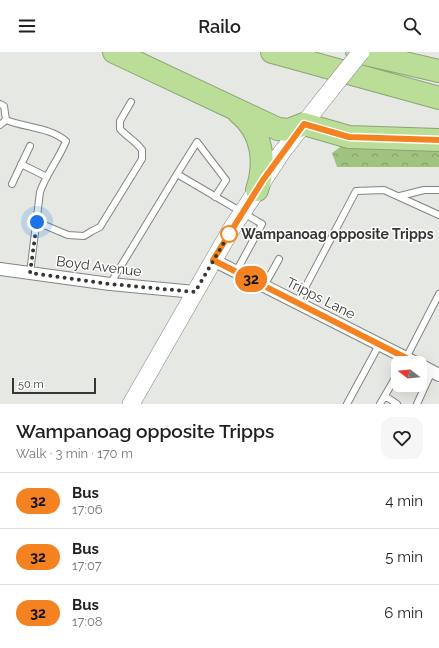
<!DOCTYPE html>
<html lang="en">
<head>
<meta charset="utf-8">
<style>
	:root { --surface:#fff; --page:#f6f6f6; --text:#202124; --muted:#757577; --line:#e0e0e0 }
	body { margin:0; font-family:Raleway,sans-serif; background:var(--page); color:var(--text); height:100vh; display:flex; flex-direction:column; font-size:15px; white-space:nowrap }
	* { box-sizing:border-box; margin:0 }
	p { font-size:13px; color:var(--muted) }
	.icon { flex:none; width:22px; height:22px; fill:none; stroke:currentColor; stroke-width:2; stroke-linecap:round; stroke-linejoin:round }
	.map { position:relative; height:352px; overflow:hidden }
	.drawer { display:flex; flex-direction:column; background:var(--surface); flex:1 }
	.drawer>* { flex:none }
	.badge { padding:0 8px; border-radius:13px; font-size:14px; line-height:26px }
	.needle { width:26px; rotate:286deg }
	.buttons { position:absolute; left:391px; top:304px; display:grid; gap:8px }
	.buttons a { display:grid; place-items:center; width:36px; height:36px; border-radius:8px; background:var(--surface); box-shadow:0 4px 16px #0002; font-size:20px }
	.scale { position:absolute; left:12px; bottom:10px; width:84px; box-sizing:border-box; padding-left:4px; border:2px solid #363735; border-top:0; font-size:11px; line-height:14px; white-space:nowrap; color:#363735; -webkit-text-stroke:3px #fff; paint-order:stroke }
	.you { position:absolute; width:20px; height:20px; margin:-10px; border:3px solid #fff; border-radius:50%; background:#1a73e8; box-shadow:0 0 0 6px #1a73e833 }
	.map>.badge { position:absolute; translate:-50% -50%; box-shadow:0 0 0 2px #fff }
	.round { display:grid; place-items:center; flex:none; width:42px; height:42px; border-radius:12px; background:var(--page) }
	.summary { display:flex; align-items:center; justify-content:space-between; height:68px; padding:0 16px }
	h1 { font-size:19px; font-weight:600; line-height:30px }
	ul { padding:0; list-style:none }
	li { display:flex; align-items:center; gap:12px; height:56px; padding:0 16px; border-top:1px solid var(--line) }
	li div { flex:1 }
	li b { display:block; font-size:15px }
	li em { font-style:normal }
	li .badge { min-width:44px; font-weight:700; text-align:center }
	header { display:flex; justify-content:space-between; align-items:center; height:52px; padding:0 16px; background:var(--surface); font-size:18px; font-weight:600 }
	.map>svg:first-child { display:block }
	.forest { fill:url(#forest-crowns) }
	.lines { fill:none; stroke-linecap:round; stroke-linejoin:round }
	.service-casing { stroke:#828580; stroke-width:8 }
	.minor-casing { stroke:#828580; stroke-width:14 }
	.secondary-casing { stroke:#828580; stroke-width:18 }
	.motorway-casing { stroke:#8ca375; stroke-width:24 }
	.service { stroke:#fff; stroke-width:6 }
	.minor { stroke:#fff; stroke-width:12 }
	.secondary { stroke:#fff; stroke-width:17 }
	.motorway { stroke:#badd97; stroke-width:22 }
	.secondary-bridge-casing { stroke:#828580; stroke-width:18; stroke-linecap:butt }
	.secondary-bridge { stroke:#fff; stroke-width:17 }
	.line-casing { stroke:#fff; stroke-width:9 }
	.line { stroke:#f58220; stroke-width:6 }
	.walk { stroke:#363735; stroke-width:4; stroke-dasharray:0 7.2 }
	.stop-dot { fill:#fff; stroke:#f58220; stroke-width:2 }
	.labels { text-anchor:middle; stroke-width:3; stroke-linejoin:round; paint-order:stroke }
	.stop-label { font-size:14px; font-weight:bold; fill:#363735; stroke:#fff; text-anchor:start }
	.street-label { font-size:14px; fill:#363735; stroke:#fff }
</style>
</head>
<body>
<header><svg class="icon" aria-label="menu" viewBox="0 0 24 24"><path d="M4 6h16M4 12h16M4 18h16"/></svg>Railo<svg class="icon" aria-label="search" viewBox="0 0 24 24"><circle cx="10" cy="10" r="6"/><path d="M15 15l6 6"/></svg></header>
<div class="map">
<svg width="439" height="352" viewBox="0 0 439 352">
	<defs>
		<pattern id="forest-crowns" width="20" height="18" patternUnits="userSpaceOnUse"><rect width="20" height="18" fill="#a0c37f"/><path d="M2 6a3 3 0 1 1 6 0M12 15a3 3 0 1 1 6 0" fill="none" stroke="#839f69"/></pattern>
	</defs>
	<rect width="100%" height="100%" fill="#e6e9e3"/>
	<path class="forest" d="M347,90L439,92V115H337L332,101Z"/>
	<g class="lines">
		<defs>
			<path id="service" d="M0,52L4,54L6,68
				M0,73L6,68C26,76 49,75 66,89C59,107 46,122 40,140L30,221
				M21,112L47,125
				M177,122L197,90L226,128L215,145
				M12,132L30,94
				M400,144L424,138H439
				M37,170L68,183L84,184L92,179L100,175L142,107V98C136,89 127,85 120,77V69L131,50
				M110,232L177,122L262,172L236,220
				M264,234L279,207
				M297,251L356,139L384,138L439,163
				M405,308L439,242
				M385,344L397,352
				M347,352L379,293
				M380,352L398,321
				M417,352L432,319"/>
			<path id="minor" d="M213,208L416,311
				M0,217L110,232L195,240
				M420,313L439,323"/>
			<path id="secondary" d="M131,352L232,176L282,100L325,45"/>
			<path id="motorway" d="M114,0L278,77L289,78L304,72L349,85L439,88
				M272,0L439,46
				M357,0L439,19
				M239,61C263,80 266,111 257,138"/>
		</defs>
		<use href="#service" class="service-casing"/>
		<use href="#minor" class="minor-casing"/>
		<use href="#secondary" class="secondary-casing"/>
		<use href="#motorway" class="motorway-casing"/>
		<use href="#service" class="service"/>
		<use href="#minor" class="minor"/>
		<use href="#secondary" class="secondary"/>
		<use href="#motorway" class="motorway"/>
		<defs>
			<path id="secondary-bridge" d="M325,45L361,0"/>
		</defs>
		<use href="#secondary-bridge" class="secondary-bridge-casing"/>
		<use href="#secondary-bridge" class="secondary-bridge"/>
	</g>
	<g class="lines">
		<defs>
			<path id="line" d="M416,311L213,208L263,128L304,72L349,85L439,88"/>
		</defs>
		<use href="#line" class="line-casing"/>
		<use href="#line" class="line"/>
		<path class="walk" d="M37,170L30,221L110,232L195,240L229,182"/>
	</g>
	<circle class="stop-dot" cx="229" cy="182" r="8"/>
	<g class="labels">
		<g class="stop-label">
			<text x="241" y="187">Wampanoag opposite Tripps</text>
		</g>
		<g class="street-label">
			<text transform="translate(99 214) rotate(7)" y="5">Boyd Avenue</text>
			<text transform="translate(321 246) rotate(27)" y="5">Tripps Lane</text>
		</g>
	</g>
</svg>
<div class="buttons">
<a><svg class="needle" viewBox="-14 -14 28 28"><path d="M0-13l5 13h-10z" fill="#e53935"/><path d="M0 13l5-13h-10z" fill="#757577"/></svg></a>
</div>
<div class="scale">50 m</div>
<div class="you" style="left:37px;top:170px"></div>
<b class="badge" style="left:251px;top:227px;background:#f58220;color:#111">32</b>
</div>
<section class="drawer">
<div class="summary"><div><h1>Wampanoag opposite Tripps</h1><p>Walk · 3 min · 170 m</p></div><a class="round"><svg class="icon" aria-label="heart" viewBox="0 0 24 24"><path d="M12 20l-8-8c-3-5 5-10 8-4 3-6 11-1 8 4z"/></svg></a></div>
<ul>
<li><span class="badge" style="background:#f58220;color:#111">32</span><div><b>Bus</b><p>17:06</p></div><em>4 min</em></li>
<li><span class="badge" style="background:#f58220;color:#111">32</span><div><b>Bus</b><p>17:07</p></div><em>5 min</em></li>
<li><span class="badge" style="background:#f58220;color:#111">32</span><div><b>Bus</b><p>17:08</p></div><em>6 min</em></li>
</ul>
</section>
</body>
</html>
